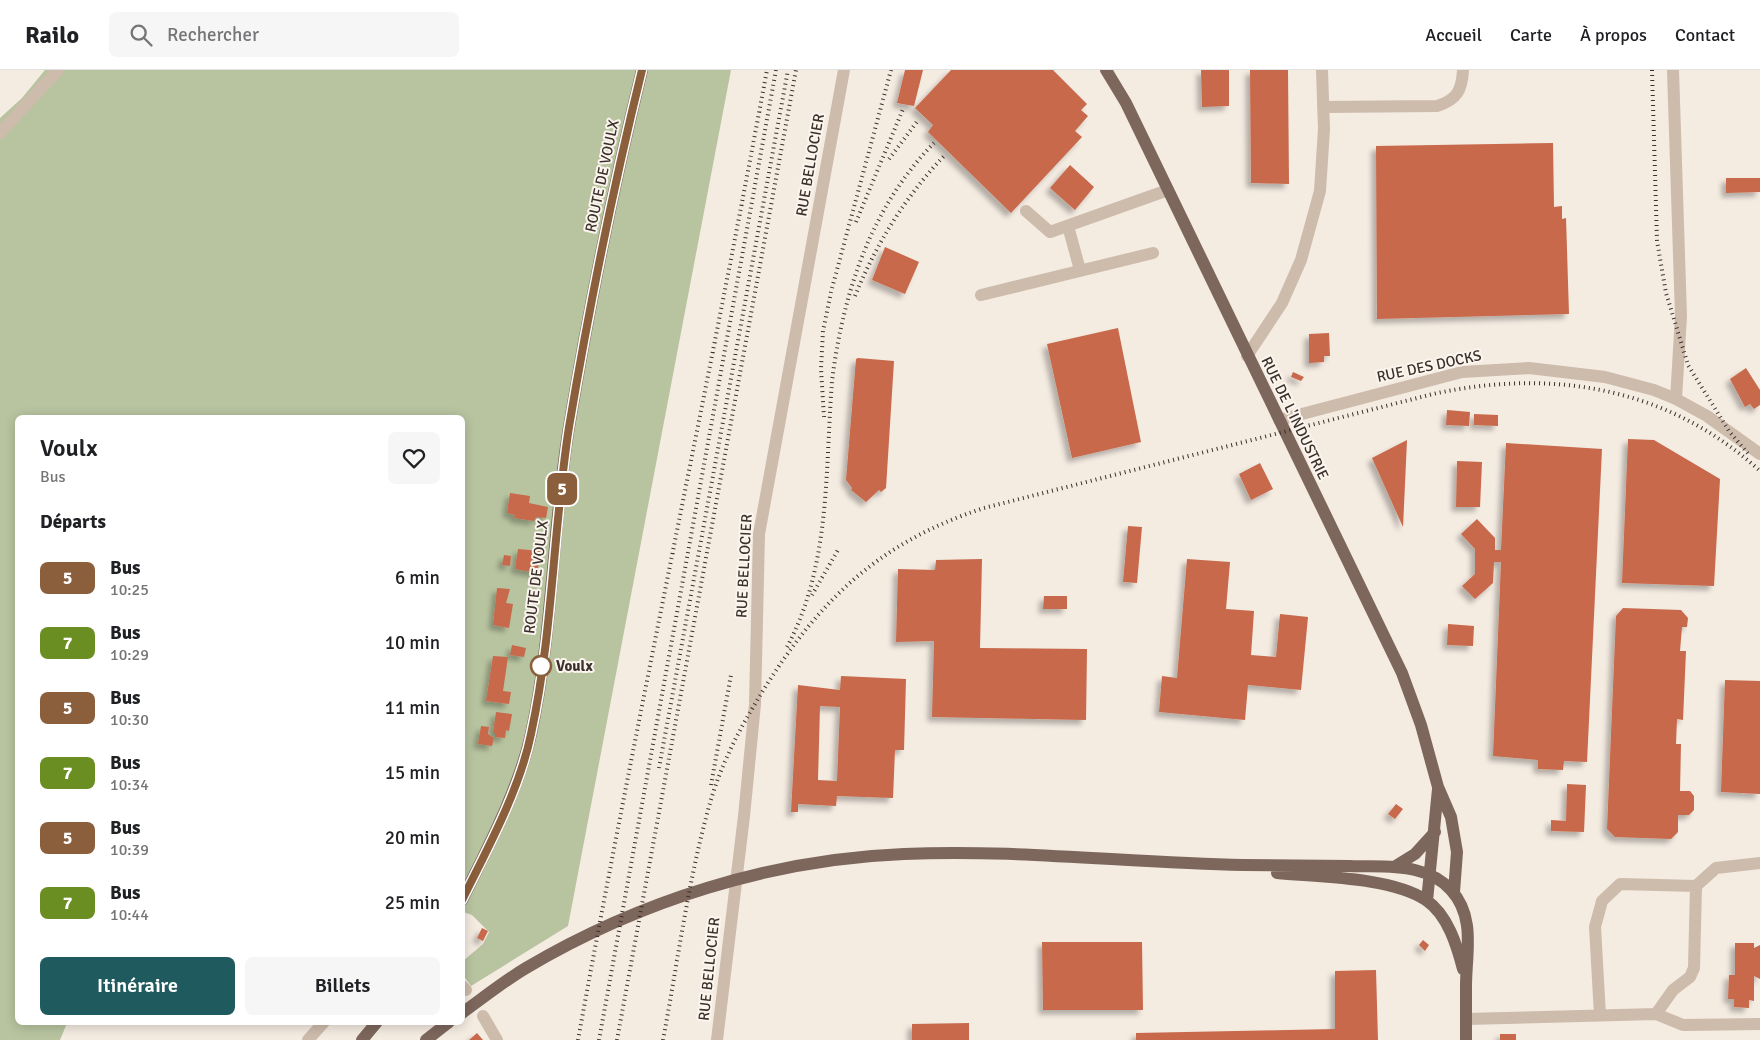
<!DOCTYPE html>
<html lang="fr">
<head>
<meta charset="utf-8">
<style>
	:root { --surface:#fff; --page:#f6f6f6; --text:#202124; --muted:#757577; --line:#e0e0e0; --accent:#1f5a5e }
	body { margin:0; font-family:Signika,sans-serif; background:var(--page); color:var(--text); height:100vh; display:flex; flex-direction:column; font-size:19px; white-space:nowrap }
	* { box-sizing:border-box; margin:0 }
	p { font-size:16px; color:var(--muted) }
	.icon { flex:none; width:28px; height:28px; fill:none; stroke:currentColor; stroke-width:2; stroke-linecap:round; stroke-linejoin:round }
	.map { position:relative; flex:1; overflow:hidden }
	.drawer { position:absolute; left:15px; top:345px; width:450px; height:610px; display:flex; flex-direction:column; background:var(--surface); border-radius:8px; box-shadow:0 2px 12px #0003 }
	.drawer>* { flex:none }
	.badge { padding:0 10px; border-radius:8px; font-size:18px; line-height:32px }
	.map>.badge { position:absolute; translate:-50% -50%; box-shadow:0 0 0 2px #fff }
	h2 { padding:0 25px; font-size:19px; line-height:45px }
	.round { display:grid; place-items:center; flex:none; width:52px; height:52px; border-radius:8px; background:var(--page) }
	.overview { display:flex; align-items:center; justify-content:space-between; height:85px; padding:0 25px }
	h1 { font-size:24px; font-weight:600; line-height:38px }
	.action { display:flex; gap:10px; margin-top:auto; padding:10px 25px }
	.action a { flex:1; height:58px; border-radius:8px; background:var(--accent); color:#fff; font-size:20px; font-weight:600; line-height:58px; text-align:center }
	.action a+a { background:var(--page); color:var(--text) }
	ul { padding:0; list-style:none }
	li { display:flex; align-items:center; gap:15px; height:65px; padding:0 25px }
	li div { flex:1 }
	li b { display:block; font-size:19px }
	li em { font-style:normal }
	li .badge { min-width:55px; font-weight:700; text-align:center }
	header { display:flex; align-items:center; gap:30px; box-sizing:border-box; height:70px; padding:0 25px; background:var(--surface); border-bottom:1px solid var(--line) }
	header strong { font-size:24px }
	nav { display:flex; gap:28px; margin-inline-start:auto; font-size:18px }
	.search { width:350px; height:45px; background:var(--page); display:flex; align-items:center; gap:12px; box-sizing:border-box; padding:0 18px; border-radius:8px; color:var(--muted); font-size:19px }
	.map>svg:first-child { display:block }
	.green { fill:#b8c4a0 }
	.building { fill:#c8694b; fill-rule:evenodd; filter:url(#shadow) }
	.lines { fill:none; stroke-linecap:round; stroke-linejoin:round }
	.minor { stroke:#cdbbac; stroke-width:12 }
	.major { stroke:#7d675c; stroke-width:12 }
	.rail { stroke:#3b302b; stroke-width:4; stroke-dasharray:1 4; stroke-linecap:butt }
	.line-casing { stroke:#fff; stroke-width:11 }
	.line { stroke:#8b5e3c; stroke-width:8 }
	.stop-dot { fill:#fff; stroke:#8b5e3c; stroke-width:2.5 }
	.labels { text-anchor:middle; stroke-width:4; stroke-linejoin:round; paint-order:stroke }
	.street-label { font-size:15px; fill:#3b302b; stroke:#fbf5ee }
	.stop-label { font-size:15px; font-weight:bold; fill:#3b302b; stroke:#fbf5ee; text-anchor:start }
</style>
</head>
<body>
<header>
<strong>Railo</strong>
<div class="search"><svg class="icon" aria-label="search" viewBox="0 0 24 24"><circle cx="10" cy="10" r="6"/><path d="M15 15l6 6"/></svg>Rechercher</div>
<nav><a>Accueil</a><a>Carte</a><a>À propos</a><a>Contact</a></nav>
</header>
<div class="map">
<svg width="1760" height="970" viewBox="0 0 1760 970">
	<defs>
		<filter id="shadow"><feDropShadow dx="-4.5" dy="4.5" stdDeviation="2.5" flood-color="#0004"/></filter>
	</defs>
	<rect width="100%" height="100%" fill="#f4ebe1"/>
	<path class="green" d="M45,0H731L568,856L471,916L463,905V891L483,874L489,862L472,845L463,842L462,348H18V952L67,953L60,970H0V48L22,28Z"/>
	<path class="building" d="M905,0H923L914,36L897,33Z
		M951,0H1053L1087,34L1081,40L1088,46L1075,61L1082,67L1011,143L928,62L933,55L915,38Z
		M1201,0H1229V36L1202,37Z
		M1250,0H1288L1289,114L1251,113Z
		M1553,73L1554,137L1562,136V149L1566,148L1569,244L1377,249L1376,76Z
		M1070,95L1094,117L1075,140L1050,118Z
		M1726,108H1760V122L1726,123Z
		M885,177L919,192L905,224L872,210Z
		M1118,258L1141,372L1072,388L1047,274Z
		M1329,263L1330,286H1324V292L1309,293V264Z
		M858,288L894,291L886,418L881,422L879,420L866,432L851,420L852,418L846,410L856,289Z
		M1746,298L1760,320V335L1754,339L1750,334L1745,337L1730,309Z
		M1293,302L1304,307L1301,311L1291,307Z
		M1447,340L1470,342L1469,356L1446,355Z
		M1474,344L1498,345V356L1474,355Z
		M1628,369L1654,370L1720,409L1714,516L1622,513Z
		M1407,370L1405,414L1403,457L1372,388Z
		M1506,373L1602,379L1587,692L1564,691L1563,700L1538,699V690L1493,686L1501,492H1494L1493,513L1475,529L1462,516L1475,504V479L1461,464L1477,449L1495,468V480H1501Z
		M1457,391L1482,392L1480,437H1456Z
		M1260,393L1273,419L1251,430L1239,404Z
		M510,423L530,426L529,433L548,437L546,448L536,447L534,451L514,448L515,445L507,443Z
		M1128,456L1142,457L1137,513L1123,512Z
		M518,479L541,481L537,503L515,499Z
		M504,485L511,486L510,496L502,495Z
		M982,489L980,578L1087,579L1086,650L932,647L934,571L896,572L898,499L935,500L936,490Z
		M1187,489L1230,492L1226,539L1254,541L1251,585L1276,587L1280,544L1308,547L1301,620L1248,615L1245,650L1159,642L1162,606L1177,608Z
		M497,518L510,519L506,533L513,534L509,558L493,555Z
		M1044,526H1067V539H1043Z
		M1623,538L1681,540L1688,548L1687,557H1682L1680,581H1686L1683,650L1677,649L1676,674H1681L1680,721H1690L1694,726V740L1689,745H1678V762L1671,769L1615,767L1607,759L1616,546Z
		M1448,554L1474,556L1473,576L1447,575Z
		M512,575L526,578L524,587L510,585Z
		M493,586L508,587L503,621L511,622L509,634L486,631Z
		M841,606L906,609L904,680H895L893,728L837,726L836,736L798,734V742H791L798,615L840,620ZM820,636L840,637L837,711L818,710Z
		M1725,610L1760,611V724L1721,722Z
		M496,642L512,644L509,661L506,660L505,668L495,667V663H493Z
		M481,656L489,657L488,664L494,668L492,676L478,674Z
		M1567,714L1586,715L1584,762L1551,761V750L1566,751Z
		M1396,734L1403,739L1395,749L1388,744Z
		M482,858L488,861L483,871L477,868Z
		M1423,870L1429,875L1425,881L1419,875Z
		M1042,872H1142L1143,940H1043Z
		M1735,873H1754V878L1760,875V909L1754,906V931L1749,930V938L1734,937V929H1728L1729,905H1735Z
		M1376,900L1378,970H1136V963L1335,959V901Z
		M969,953V970H912V954Z
		M477,963L483,970H469Z
		M1500,964H1516V970H1500Z"/>
	<g class="lines">
		<path class="minor" d="M1673,0L1681,246L1676,329
			M1323,37L1437,36C1457,30 1462,20 1463,0
			M0,63L58,0
			M1026,141L1050,162L1168,120
			M1068,156L1080,200
			M981,225L1153,183
			M1247,286L1282,233L1301,190L1320,121L1324,59L1322,0
			M1279,350L1462,302L1529,298L1605,307L1654,320L1676,329L1707,346L1760,384
			M462,916L466,920
			M1656,944L1673,920L1690,907L1694,898L1696,816L1716,798L1760,793
			M1600,945L1595,857L1602,831L1620,814L1696,816
			M483,946L497,970
			M1466,949L1656,944L1683,955L1760,954
			M308,970L324,952
			M717,970L744,746L755,634L759,464L844,0"/>
		<path class="major" d="M1106,0L1126,33L1402,603L1421,655L1438,717L1451,747L1457,782L1454,822
			M1394,797L1415,784L1435,762
			M1277,803C1320,807 1391,807 1426,830C1448,845 1457,876 1463,899
			M462,830C487,779 519,719 531,664C553,563 552,459 569,357C589,238 613,118 642,0
			M1427,831L1438,719
			M462,943C483,928 504,911 526,898C639,831 772,789 904,784C1016,779 1130,793 1243,795C1278,795 1314,796 1350,796C1371,797 1394,795 1415,800C1428,803 1442,810 1451,820C1476,847 1466,884 1466,916C1466,934 1466,952 1466,970
			M362,970L377,952
			M426,970L449,952"/>
		<path class="rail" d="M1652,0L1657,171L1666,223L1688,295L1729,361L1750,386
			M889,89L919,49
			M856,152L903,39
			M855,226C876,174 907,124 946,84
			M824,347L821,299L823,261L831,222L891,0
			M812,525L838,480
			M787,577C831,495 825,400 832,311C843,223 871,137 934,73
			M659,698L788,0
			M711,715L731,605
			M578,970C637,646 707,324 767,0
			M599,970L776,0
			M617,970L796,0
			M663,970C678,891 688,810 710,733C721,694 740,658 761,624C818,531 879,472 984,438L1433,324C1552,298 1668,317 1760,401"/>
	</g>
	<g class="lines">
		<defs>
			<path id="line" d="M462,830C487,780 520,719 531,664C553,563 553,459 569,357C589,238 613,118 642,0"/>
		</defs>
		<use href="#line" class="line-casing"/>
		<use href="#line" class="line"/>
	</g>
	<circle class="stop-dot" cx="541" cy="596" r="10"/>
	<g class="labels">
		<g class="street-label">
			<text transform="translate(810 95) rotate(-80)" y="5">RUE BELLOCIER</text>
			<text transform="translate(602 106) rotate(-78)" y="5">ROUTE DE VOULX</text>
			<text transform="translate(1429 296) rotate(-12)" y="5">RUE DES DOCKS</text>
			<text transform="translate(1295 348) rotate(64)" y="5">RUE DE L'INDUSTRIE</text>
			<text transform="translate(744 496) rotate(-87)" y="5">RUE BELLOCIER</text>
			<text transform="translate(536 507) rotate(-83)" y="5">ROUTE DE VOULX</text>
			<text transform="translate(709 899) rotate(-84)" y="5">RUE BELLOCIER</text>
		</g>
		<g class="stop-label">
			<text x="556" y="601">Voulx</text>
		</g>
	</g>
</svg>
<b class="badge" style="left:562px;top:419px;background:#8b5e3c;color:#fff">5</b>
<section class="drawer">
<div class="overview"><div><h1>Voulx</h1><p>Bus</p></div><a class="round"><svg class="icon" aria-label="heart" viewBox="0 0 24 24"><path d="M12 20l-8-8c-3-5 5-10 8-4 3-6 11-1 8 4z"/></svg></a></div>
<h2>Départs</h2>
<ul>
<li><span class="badge" style="background:#8b5e3c;color:#fff">5</span><div><b>Bus</b><p>10:25</p></div><em>6 min</em></li>
<li><span class="badge" style="background:#6b8e23;color:#fff">7</span><div><b>Bus</b><p>10:29</p></div><em>10 min</em></li>
<li><span class="badge" style="background:#8b5e3c;color:#fff">5</span><div><b>Bus</b><p>10:30</p></div><em>11 min</em></li>
<li><span class="badge" style="background:#6b8e23;color:#fff">7</span><div><b>Bus</b><p>10:34</p></div><em>15 min</em></li>
<li><span class="badge" style="background:#8b5e3c;color:#fff">5</span><div><b>Bus</b><p>10:39</p></div><em>20 min</em></li>
<li><span class="badge" style="background:#6b8e23;color:#fff">7</span><div><b>Bus</b><p>10:44</p></div><em>25 min</em></li>
</ul>
<div class="action"><a>Itinéraire</a><a>Billets</a></div>
</section>
</div>
</body>
</html>
